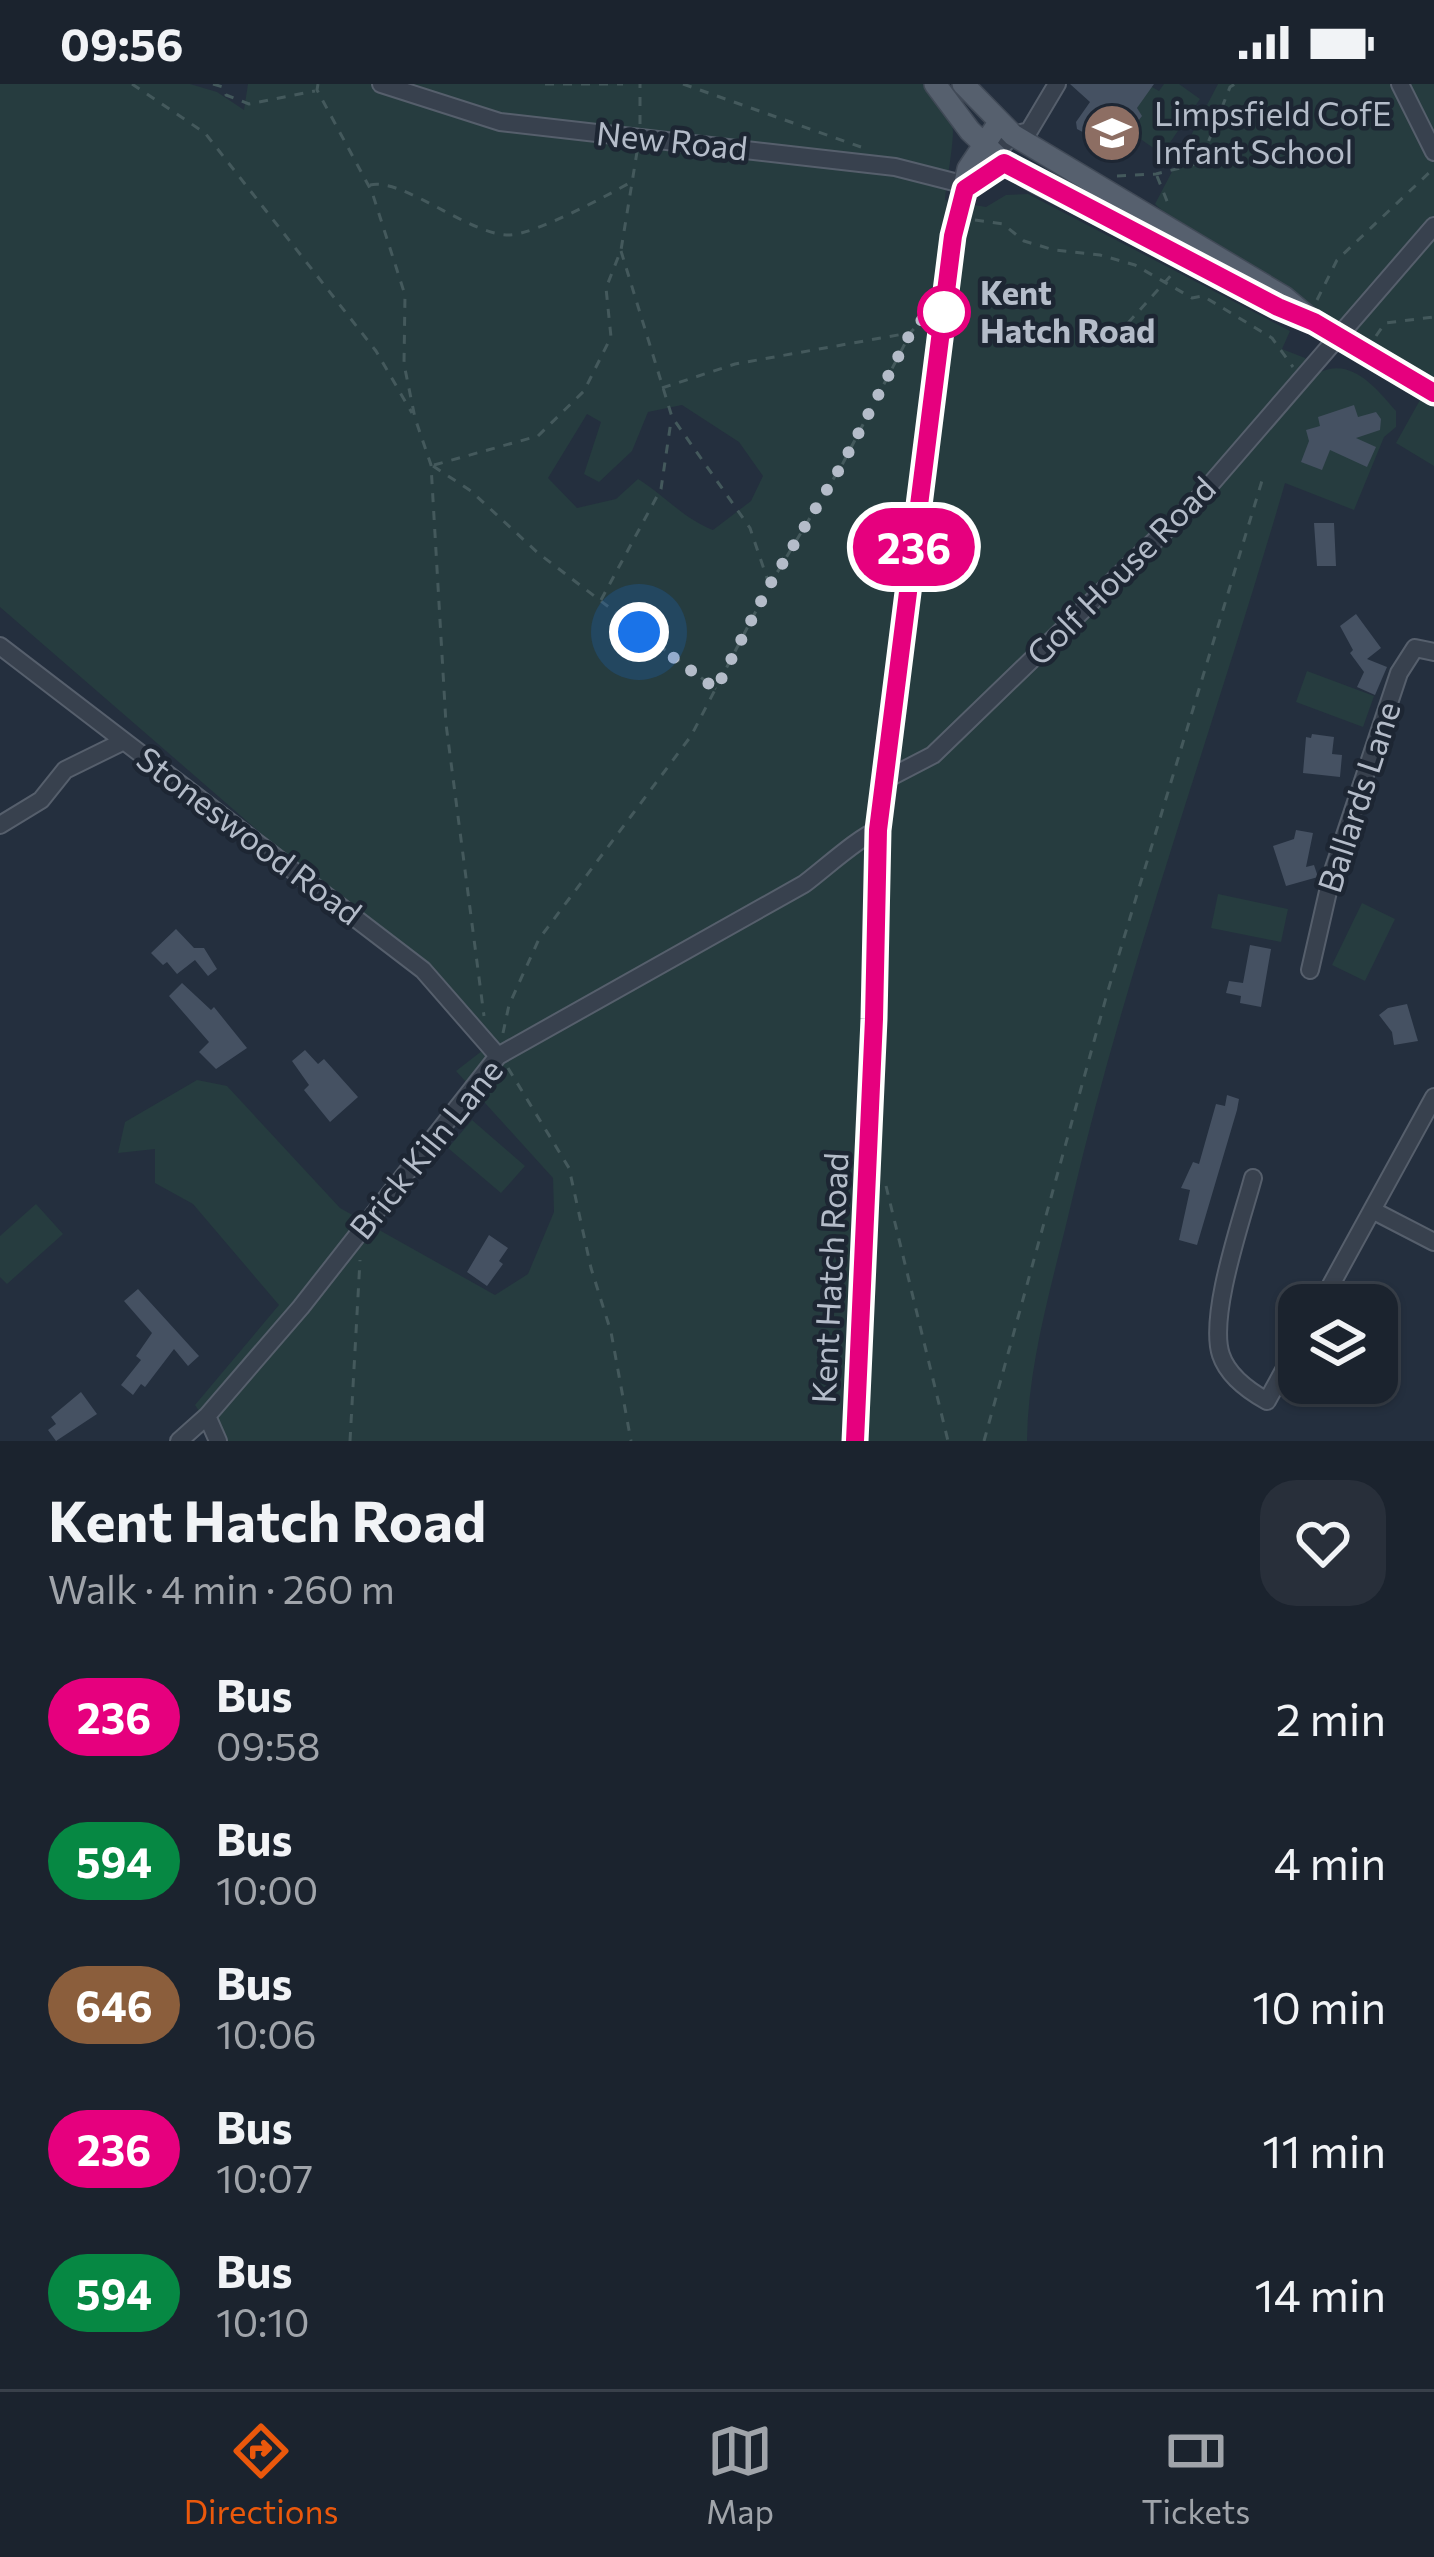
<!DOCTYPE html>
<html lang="en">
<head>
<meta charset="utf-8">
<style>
	:root { --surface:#1b232e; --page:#282f3a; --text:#f1f3f6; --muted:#a0a4aa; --line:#39404a; --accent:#ea580c }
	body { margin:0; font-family:Commissioner,sans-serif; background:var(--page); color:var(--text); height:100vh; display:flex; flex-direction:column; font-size:45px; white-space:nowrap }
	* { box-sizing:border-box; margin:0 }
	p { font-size:39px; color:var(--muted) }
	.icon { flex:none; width:66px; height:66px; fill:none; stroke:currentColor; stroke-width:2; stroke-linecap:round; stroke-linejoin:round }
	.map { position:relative; height:1357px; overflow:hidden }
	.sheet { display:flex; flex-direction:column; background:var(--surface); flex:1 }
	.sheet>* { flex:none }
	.badge { padding:0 24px; border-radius:39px; font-size:42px; line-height:78px }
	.fabs { position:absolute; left:1278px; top:1200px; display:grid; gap:24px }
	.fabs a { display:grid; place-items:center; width:120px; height:120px; border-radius:24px; background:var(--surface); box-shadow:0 3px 9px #0004,0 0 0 3px var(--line); font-size:60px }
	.you { position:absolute; width:60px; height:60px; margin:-30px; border:9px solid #fff; border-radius:50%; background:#1a73e8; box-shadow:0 0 0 18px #1a73e833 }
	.map>.badge { position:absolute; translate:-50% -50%; box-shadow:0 0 0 6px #fff }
	.round { display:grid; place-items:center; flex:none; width:126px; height:126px; border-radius:36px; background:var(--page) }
	.summary { display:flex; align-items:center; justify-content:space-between; height:204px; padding:0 48px }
	h1 { font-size:57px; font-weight:700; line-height:90px }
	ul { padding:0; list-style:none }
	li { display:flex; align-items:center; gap:36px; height:144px; padding:0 48px }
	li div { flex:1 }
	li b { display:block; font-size:45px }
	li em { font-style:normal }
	li .badge { min-width:132px; font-weight:700; text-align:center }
	.status { display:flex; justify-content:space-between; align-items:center; height:84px; padding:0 60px; background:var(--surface); direction:ltr }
	.status svg { height:33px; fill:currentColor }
	.tabs { display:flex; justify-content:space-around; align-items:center; height:168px; border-top:3px solid var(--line); background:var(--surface); font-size:33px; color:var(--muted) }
	.tabs a { display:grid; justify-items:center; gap:6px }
	.tabs .on { color:var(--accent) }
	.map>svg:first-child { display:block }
	.green { fill:#263c3f; fill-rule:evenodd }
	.building { fill:#455162 }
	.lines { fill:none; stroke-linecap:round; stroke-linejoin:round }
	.minor-casing { stroke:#565f6c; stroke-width:20 }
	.major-casing { stroke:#414a57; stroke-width:24 }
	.path { stroke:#44595c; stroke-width:3; stroke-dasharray:9 9; stroke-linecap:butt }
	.minor { stroke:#38414e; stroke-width:16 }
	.major { stroke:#56606e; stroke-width:21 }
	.line-casing { stroke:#fff; stroke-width:27 }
	.line { stroke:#e6007e; stroke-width:18 }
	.walk { stroke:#b4bcc9; stroke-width:12; stroke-dasharray:0 21.6 }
	.stop-dot { fill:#fff; stroke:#e6007e; stroke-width:6 }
	.labels { text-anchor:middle; stroke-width:9; stroke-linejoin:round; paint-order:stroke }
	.poi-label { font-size:33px; fill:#b4bcc9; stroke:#1d2633; text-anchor:start }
	.street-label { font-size:33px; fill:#b4bcc9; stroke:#1d2633 }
	.stop-label { font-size:33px; font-weight:bold; fill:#b4bcc9; stroke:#1d2633; text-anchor:start }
</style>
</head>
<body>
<div class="status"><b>09:56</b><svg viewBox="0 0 49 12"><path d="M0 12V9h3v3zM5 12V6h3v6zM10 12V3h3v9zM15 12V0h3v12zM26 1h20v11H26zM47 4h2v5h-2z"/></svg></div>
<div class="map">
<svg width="1434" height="1357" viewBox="0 0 1434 1357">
	<rect width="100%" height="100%" fill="#242f3e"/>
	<path class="green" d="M0,0H190L217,8L244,26L248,0H923C931,12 946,26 952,40C956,50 946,99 945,116L986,123L1006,111L1028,110L1290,247L1282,265L1305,274L1320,288C1352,273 1377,305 1396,327V343L1384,353L1354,426L1285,399C1216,638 1129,874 1072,1116C1054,1194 1028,1276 1027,1357H219L195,1321L279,1221L193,1120L155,1099V1065L118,1069L125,1038L197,996L227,1002L340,1124L495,1211L528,1190L554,1128L553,1094L456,987L496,956L417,874L308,790L0,523ZM682,321L739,358L763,392L751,417L713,446C684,435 664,411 638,395L616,415L577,424L548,394L587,330L601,338L584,390L599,398L632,367L648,328Z
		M1147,0L1159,7L1164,0H1179L1200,15L1162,70L1129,47L1141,33L1137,24Z
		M1218,0H1434V382L1396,359L1430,298L1178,142L1155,120Z
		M1307,587L1374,612L1363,643L1296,618Z
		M1218,810L1288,825L1281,858L1211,844Z
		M1362,819L1395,835L1365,897L1332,881Z
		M472,1036L525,1082L501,1109L448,1064Z
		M36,1120L63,1150L7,1200L0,1193V1152Z"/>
	<path class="building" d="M1070,0H1154L1137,24L1142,32L1116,66L1077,45L1076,38L1090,18Z
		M1354,321L1358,333L1376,328L1381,335L1380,346L1356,354L1376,363L1367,383L1330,366L1322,386L1301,378L1309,357L1306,346L1320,342L1318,333Z
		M1314,439H1334L1336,482H1317Z
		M1356,530L1381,564L1367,575L1387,583L1375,611L1357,603L1364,588L1350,569L1353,566L1340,542Z
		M1312,650L1334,653L1332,670L1342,671L1340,693L1303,689L1306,653L1311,654Z
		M1296,746L1313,749L1306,783L1314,781L1318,793L1286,802L1273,762L1294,755Z
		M176,845L194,864H204L217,885L208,892L195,876L177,890L167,878L163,881L151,869Z
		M1250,861L1271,865L1261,923L1240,919L1241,912L1226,909L1229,897L1243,899Z
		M182,899L211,926L214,923L247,964L216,985L199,968L209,958L169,912Z
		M1407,920L1418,957L1394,961L1392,948L1379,931L1388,924Z
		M305,966L318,980L324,975L358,1013L330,1038L304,1006L309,1001L292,977Z
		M1227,1011L1239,1015L1237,1026L1197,1161L1179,1156L1190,1106L1181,1104L1193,1078L1199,1080L1216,1020L1225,1022Z
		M489,1151L508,1164L499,1177L503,1180L487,1202L467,1188Z
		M138,1205L199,1272L188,1282L174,1265L145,1303L141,1300L133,1311L121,1301L141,1276L136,1272L152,1249L124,1217Z
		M81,1308L97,1330L56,1357L48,1346L56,1340L51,1333Z"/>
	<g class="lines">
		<defs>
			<path id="minor" d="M381,0L500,38L895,83L954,98L965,105
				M1400,0L1434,68
				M994,70L1013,51L1029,47L1057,0
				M0,562L423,886L498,972
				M883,697L933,671L1197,416L1434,142
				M0,741L41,716L65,686L124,657
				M1310,886L1332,790L1399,589L1415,564L1434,568
				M1253,1094C1242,1135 1208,1232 1221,1271C1228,1292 1249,1307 1267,1317L1299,1259
				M1372,1126L1434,1158
				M1320,1221L1434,1013
				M207,1332L218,1357
				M179,1357L207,1332L301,1223L498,972L804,800C823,786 860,752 878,746"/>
			<path id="major" d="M935,0L970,47L1004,79L1037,99L1224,192
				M963,0L1013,51L1284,213L1314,238L1434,309
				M855,1357L874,935L878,746L883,697L953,153L968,85L998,40"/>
		</defs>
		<use href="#minor" class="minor-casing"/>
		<use href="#major" class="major-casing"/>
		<path class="path" d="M132,0L205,49L376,267L412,329
			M213,0L223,3L226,11L249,20L315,7
			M318,0L317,6L372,108L405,211L404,280L415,334L431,381L446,640L484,932
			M545,0H623
			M683,0L861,63
			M640,40V0
			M1117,92L1156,90L1200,79L1230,3L1235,0
			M1157,92L1169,122
			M370,101C403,93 470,152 510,151C535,150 607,112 631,98
			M975,136L1003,140L1024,157L1054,166L1100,171L1135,181L1192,214L1203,212L1272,254L1293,283
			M621,167L672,333L750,444L769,500
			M1317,216L1337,176L1433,85
			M1128,239L1175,187
			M1376,252L1385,239L1434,233
			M662,304L735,280L909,249
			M434,381L538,352L584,307L611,253L606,204L621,166L637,68
			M433,382L471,407L538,469L716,605
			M601,516L661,405L671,337
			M503,949L509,921L539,855L691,652L769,502L843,379L911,248L926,232
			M508,984L569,1084L591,1184L611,1248L631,1357
			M886,1102L948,1357
			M350,1357L360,1176
			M984,1357L1107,910L1264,390"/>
		<use href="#minor" class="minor"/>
		<use href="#major" class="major"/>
	</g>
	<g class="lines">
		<defs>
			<path id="line" d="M855,1357L874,935L878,746L953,152L965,105L1004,79L1278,223L1314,238L1434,309"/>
		</defs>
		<use href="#line" class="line-casing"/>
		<use href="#line" class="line"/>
		<path class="walk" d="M639,548L716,605L769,502L843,379L911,248L937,219L944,228"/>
	</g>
	<defs>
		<symbol id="school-disc" viewBox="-11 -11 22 22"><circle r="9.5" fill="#8d6e63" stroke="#1d2633"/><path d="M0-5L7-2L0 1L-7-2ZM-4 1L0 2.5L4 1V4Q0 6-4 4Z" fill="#fff"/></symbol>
	</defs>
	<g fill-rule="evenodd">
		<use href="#school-disc" x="1079" y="16" width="66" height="66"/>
	</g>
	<circle class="stop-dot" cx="944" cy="228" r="24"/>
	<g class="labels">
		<g class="poi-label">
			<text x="1154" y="42">Limpsfield CofE<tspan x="1154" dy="38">Infant School</tspan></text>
		</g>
		<g class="street-label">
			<text transform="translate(672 57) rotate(6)" y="12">New Road</text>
			<text transform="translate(1121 487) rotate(-45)" y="12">Golf House Road</text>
			<text transform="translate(1359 713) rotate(-72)" y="12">Ballards Lane</text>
			<text transform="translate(249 752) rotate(37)" y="12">Stoneswood Road</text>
			<text transform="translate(426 1065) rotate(-51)" y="12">Brick Kiln Lane</text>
			<text transform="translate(830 1194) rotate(-87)" y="12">Kent Hatch Road</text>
		</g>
		<g class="stop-label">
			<text x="980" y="221">Kent<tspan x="980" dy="38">Hatch Road</tspan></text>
		</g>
	</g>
</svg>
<div class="fabs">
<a><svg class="icon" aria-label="layers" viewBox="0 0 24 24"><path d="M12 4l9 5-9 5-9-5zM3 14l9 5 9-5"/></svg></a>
</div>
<div class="you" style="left:639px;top:548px"></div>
<b class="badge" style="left:914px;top:463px;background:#e6007e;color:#fff">236</b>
</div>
<section class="sheet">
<div class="summary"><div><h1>Kent Hatch Road</h1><p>Walk · 4 min · 260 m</p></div><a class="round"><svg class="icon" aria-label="heart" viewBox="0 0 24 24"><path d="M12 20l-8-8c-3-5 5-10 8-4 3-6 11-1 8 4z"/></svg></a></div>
<ul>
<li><span class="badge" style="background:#e6007e;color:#fff">236</span><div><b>Bus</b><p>09:58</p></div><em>2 min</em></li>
<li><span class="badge" style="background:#068843;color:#fff">594</span><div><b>Bus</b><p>10:00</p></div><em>4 min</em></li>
<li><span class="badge" style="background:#8b5e3c;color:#fff">646</span><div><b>Bus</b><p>10:06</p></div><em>10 min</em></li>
<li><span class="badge" style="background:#e6007e;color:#fff">236</span><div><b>Bus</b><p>10:07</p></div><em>11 min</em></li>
<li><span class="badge" style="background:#068843;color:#fff">594</span><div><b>Bus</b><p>10:10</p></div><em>14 min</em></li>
</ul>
</section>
<nav class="tabs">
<a class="on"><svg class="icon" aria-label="directions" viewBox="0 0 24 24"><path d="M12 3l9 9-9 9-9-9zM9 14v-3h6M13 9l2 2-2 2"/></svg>Directions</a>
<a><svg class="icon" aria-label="map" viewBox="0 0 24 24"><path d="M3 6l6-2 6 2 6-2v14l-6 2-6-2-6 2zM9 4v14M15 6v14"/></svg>Map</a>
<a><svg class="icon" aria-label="tickets" viewBox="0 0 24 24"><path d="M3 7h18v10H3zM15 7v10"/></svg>Tickets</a>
</nav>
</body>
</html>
